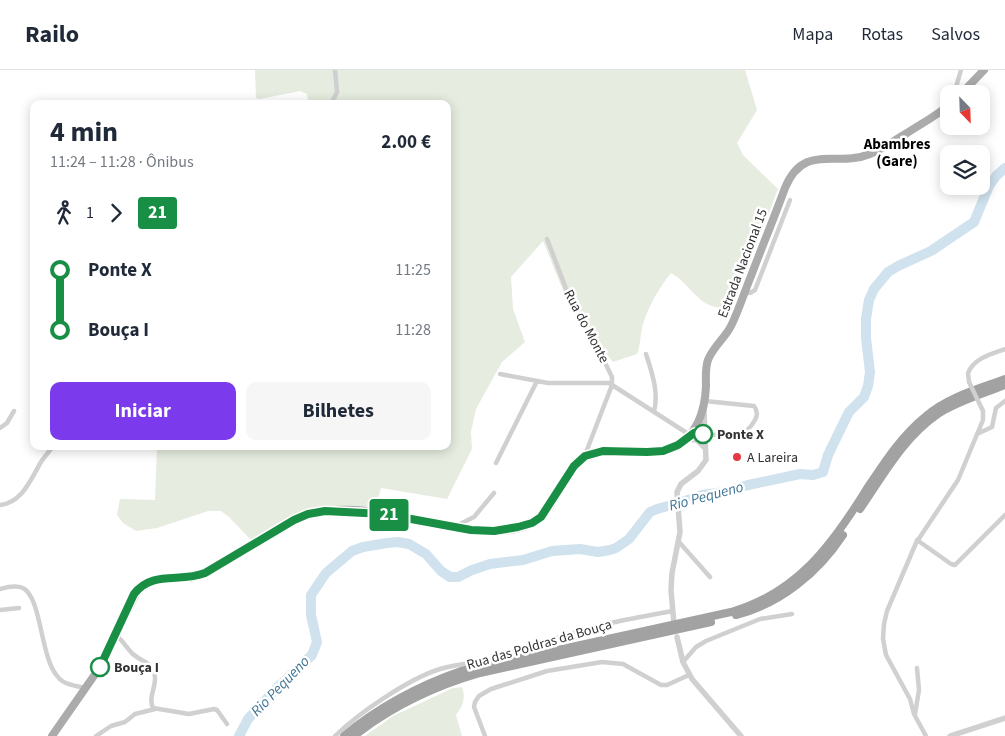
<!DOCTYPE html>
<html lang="pt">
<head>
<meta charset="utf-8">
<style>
	:root { --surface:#fff; --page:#f6f6f7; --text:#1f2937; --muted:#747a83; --line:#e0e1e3; --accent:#7c3aed }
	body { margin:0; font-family:"Source Sans 3",sans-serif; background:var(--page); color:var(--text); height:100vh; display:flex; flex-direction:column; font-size:19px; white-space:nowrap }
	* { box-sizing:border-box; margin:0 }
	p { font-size:16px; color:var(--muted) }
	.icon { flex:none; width:28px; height:28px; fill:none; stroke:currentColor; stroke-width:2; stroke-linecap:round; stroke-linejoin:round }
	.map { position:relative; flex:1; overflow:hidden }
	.drawer { position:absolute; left:30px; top:30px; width:421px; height:350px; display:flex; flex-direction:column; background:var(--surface); border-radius:10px; box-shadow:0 2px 12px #0003 }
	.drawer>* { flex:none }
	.badge { padding:0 10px; border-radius:4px; font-size:18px; line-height:32px }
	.needle { width:32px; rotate:157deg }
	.fabs { position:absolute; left:940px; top:15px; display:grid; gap:10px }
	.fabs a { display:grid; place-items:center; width:50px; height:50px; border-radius:10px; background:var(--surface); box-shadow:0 2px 12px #0003; font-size:25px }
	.map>.badge { position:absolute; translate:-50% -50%; box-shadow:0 0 0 2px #fff }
	.legs { display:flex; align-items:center; gap:8px; height:55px; padding:0 20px; font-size:16px }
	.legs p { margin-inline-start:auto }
	.headline { display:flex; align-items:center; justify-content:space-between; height:85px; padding:0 20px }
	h1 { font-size:28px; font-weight:700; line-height:38px }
	.cta { display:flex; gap:10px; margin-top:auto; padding:10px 20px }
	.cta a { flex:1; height:58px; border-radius:10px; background:var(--accent); color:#fff; font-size:20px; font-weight:700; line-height:58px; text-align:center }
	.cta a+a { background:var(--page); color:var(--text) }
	ul { padding:0 20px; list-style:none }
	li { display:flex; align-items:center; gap:18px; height:60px; font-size:19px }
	li i { display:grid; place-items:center; width:8px; height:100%; margin:0 6px; background:currentColor }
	li i::after { content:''; width:12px; height:12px; margin:-6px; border:4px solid; border-radius:50%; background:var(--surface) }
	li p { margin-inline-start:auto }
	li:first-child i { background:linear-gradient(#0000 50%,currentColor 0) }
	li:last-child i { background:linear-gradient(currentColor 50%,#0000 0) }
	header { display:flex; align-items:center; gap:30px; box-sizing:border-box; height:70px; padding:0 25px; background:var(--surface); border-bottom:1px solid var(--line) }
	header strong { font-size:24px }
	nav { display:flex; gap:28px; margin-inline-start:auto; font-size:18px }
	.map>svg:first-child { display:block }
	.green { fill:#e6ecdf }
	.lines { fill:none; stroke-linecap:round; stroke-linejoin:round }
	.river { stroke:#cfe2ee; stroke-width:10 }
	.minor { stroke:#d0d0d0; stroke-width:4.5 }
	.tertiary { stroke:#d0d0d0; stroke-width:5.5 }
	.primary { stroke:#ababab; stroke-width:8 }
	.trunk { stroke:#a2a2a2; stroke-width:8 }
	.minor-bridge { stroke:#d0d0d0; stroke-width:4.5 }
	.line-1-casing { stroke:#fff; stroke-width:11 }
	.line-1 { stroke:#198e45; stroke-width:8 }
	.stop-1-dot { fill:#fff; stroke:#198e45; stroke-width:2.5 }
	.poi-dot { fill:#e63946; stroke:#fff; stroke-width:2 }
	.labels { text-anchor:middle; stroke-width:5; stroke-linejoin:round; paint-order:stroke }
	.street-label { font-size:14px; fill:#333; stroke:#fff }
	.stop-label { font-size:14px; font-weight:bold; fill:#333; stroke:#fff; text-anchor:start }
	.poi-label { font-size:14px; fill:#333; stroke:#fff; text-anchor:start }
	.neighbourhood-label { font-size:15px; font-weight:bold; fill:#000; stroke:#fff }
	.water-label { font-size:15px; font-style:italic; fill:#3f7597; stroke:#fff }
</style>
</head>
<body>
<header>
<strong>Railo</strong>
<nav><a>Mapa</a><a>Rotas</a><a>Salvos</a></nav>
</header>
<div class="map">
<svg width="1005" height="666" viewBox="0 0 1005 666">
	<rect width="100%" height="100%" fill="#fff"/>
	<path class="green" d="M255,0H745L757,40L737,73L743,85L778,119L734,234C703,248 693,215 671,203C659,218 649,235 643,254C640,264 641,274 637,284L613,292L571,240L543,171L511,207L513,239L525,272L502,292L476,339L471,362L472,379L447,429L381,418L375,440C355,438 333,434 313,438C290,443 271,458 251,470L229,447L221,441H208L157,458L136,461L123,453L117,445L120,429L155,430L157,376H448V34H309L307,24L300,21L260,29L256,28Z
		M462,617C466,628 463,636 456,645L462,666H365L393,646L453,618Z"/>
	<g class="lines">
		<path class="river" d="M239,666L248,649L277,618L312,585L317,572L311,545V525L326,503L352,481L363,477L387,473L398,472L409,474L426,484L441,501L450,507H458L472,500L490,494L523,490L552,481L580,479L598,482L610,480L616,478L629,469L650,442L657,439L682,432L702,425L724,422L748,415L800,404L813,405L823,402L828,385L845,350L849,342L864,327L868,316L870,302L866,268V249L869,230L874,219L888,202L898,196L931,181L974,152L989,116L996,106L1005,98"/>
		<path class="minor" d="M959,24L956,17L961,0
			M331,34L337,22L335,0
			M547,169L570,229L588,258L612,307V315L585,385
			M745,222L750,223L755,220L790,130
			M646,284C652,303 659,322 654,342
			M500,304L548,313H609L690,365
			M969,312L968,303C974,288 991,284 1005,279
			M0,358L7,353L14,341
			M705,364C726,365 743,372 755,350C758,345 757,340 754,336L705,331
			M977,364L992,357L996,338L1005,331
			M496,393L537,311
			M0,435C22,433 31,409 41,392C44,387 49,382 53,376
			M456,456L474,447L494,423
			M917,470L951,494L955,495L1005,445
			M679,472L710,507
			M0,519C7,517 16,515 23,518C42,528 40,588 58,607C64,615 77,616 86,618
			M0,540L19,538
			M115,565C123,570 125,576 131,582C139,592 154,591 155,607C156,618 148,627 153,638L189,644L214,639L217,640L227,654
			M683,592L696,577L706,571L760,549L792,544
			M915,644L919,620L917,598
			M96,666L111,656L125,652L135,644L155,639
			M335,666C359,643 408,609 440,599C460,593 480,593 500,587C532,576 564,565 597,556C622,550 647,546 672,541
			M485,666L474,637L475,632L479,626L491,619L547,601L602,592L623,594L661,615H667L689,605
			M926,666L914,644L910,629L886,585L883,569L884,554L887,541L916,473L958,410L983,350V341"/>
		<path class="tertiary" d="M686,369L697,370L705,378
			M674,554L671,520L672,503L680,462L677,422L681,414L698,401L706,390L704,340
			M677,567L683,592L692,609L741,666
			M950,666L1005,648"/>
		<path class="primary" d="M961,24L984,0
			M52,666L98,600L138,520L142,515L152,510L166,508H190L212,499L294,450C348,423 423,457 480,461C499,462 527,461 541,447C550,438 556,426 562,415C567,407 572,397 579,390C605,368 648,393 678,375C699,362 705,339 706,316C706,308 705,298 708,290C713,277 725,268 731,256C739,240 744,223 751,206C762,177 774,148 785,118C804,72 836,98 870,84C883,79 895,70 907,63C921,54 936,46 949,35"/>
		<path class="trunk" d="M860,439C883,406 903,368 938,344C958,331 983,324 1005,315
			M736,545C780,534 818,503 843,465
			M344,666C377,638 420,615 461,601L731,542C797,523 832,475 866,420C884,393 901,366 926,346C948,327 978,319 1005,309
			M354,666C391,637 435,616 480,603L711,552"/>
		<path class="minor-bridge" d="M969,312L983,341"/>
	</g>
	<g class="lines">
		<defs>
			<path id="line-1" d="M100,597L134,524C152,500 180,513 205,503L294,450L308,444L325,441L384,444L471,460L494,461L518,457L532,453L541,447L574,396L585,386L603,381L647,382L663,381L678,375L694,363L700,362L703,364"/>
		</defs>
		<use href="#line-1" class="line-1-casing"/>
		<use href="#line-1" class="line-1"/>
	</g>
	<g class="stop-1-dot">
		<circle cx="703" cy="364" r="9"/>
		<circle cx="100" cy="597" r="9"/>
	</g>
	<circle class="poi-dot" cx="737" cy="387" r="5"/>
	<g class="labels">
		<g class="street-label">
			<text transform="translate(742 193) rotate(-69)" y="5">Estrada Nacional 15</text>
			<text transform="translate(587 256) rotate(62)" y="5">Rua do Monte</text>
			<text transform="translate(539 574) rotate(-16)" y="5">Rua das Poldras da Bouça</text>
		</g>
		<g class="stop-label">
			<text x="717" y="369">Ponte X</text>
			<text x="114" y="602">Bouça I</text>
		</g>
		<g class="poi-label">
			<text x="747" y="392">A Lareira</text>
		</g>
		<g class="neighbourhood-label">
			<text x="897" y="79">Abambres<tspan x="897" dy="17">(Gare)</tspan></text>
		</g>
		<g class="water-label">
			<text transform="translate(706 426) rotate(-15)" y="5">Rio Pequeno</text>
			<text transform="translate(280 616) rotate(-46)" y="5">Rio Pequeno</text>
		</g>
	</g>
</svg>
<div class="fabs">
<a><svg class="needle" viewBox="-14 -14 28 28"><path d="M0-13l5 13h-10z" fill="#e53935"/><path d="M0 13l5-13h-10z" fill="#747a83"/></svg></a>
<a><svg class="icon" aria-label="layers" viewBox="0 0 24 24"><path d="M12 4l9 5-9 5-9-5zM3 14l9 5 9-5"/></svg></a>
</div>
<b class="badge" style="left:389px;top:445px;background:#198e45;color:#fff">21</b>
<section class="drawer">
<div class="headline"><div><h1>4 min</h1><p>11:24 – 11:28 · Ônibus</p></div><b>2.00 €</b></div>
<div class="legs"><svg class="icon" aria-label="walk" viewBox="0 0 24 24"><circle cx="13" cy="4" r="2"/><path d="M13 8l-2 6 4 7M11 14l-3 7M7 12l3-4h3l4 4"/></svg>1<svg class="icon" aria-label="forward" viewBox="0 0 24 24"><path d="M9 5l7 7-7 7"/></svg><b class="badge" style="background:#198e45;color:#fff">21</b></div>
<ul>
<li><i style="color:#198e45"></i><b>Ponte X</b><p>11:25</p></li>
<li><i style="color:#198e45"></i><b>Bouça I</b><p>11:28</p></li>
</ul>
<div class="cta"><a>Iniciar</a><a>Bilhetes</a></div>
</section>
</div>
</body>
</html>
